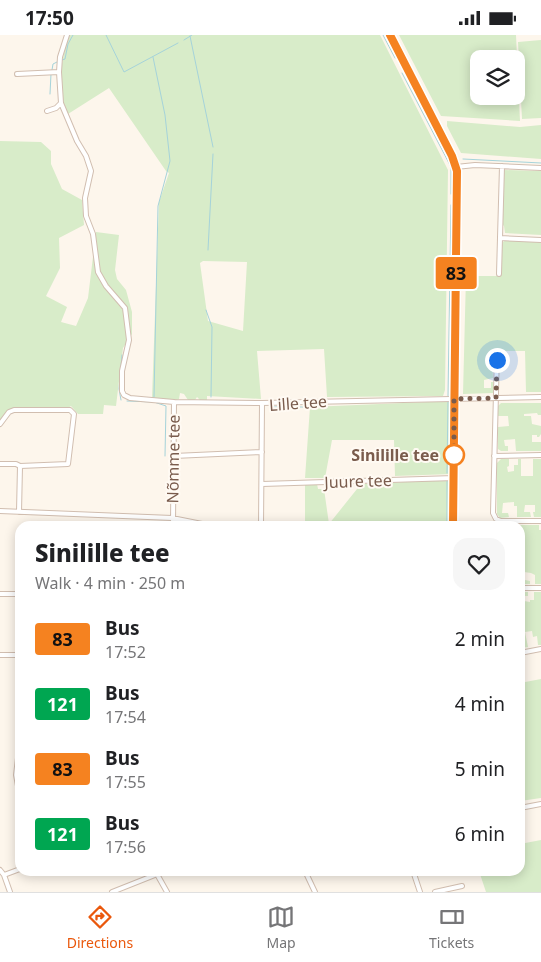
<!DOCTYPE html>
<html lang="en">
<head>
<meta charset="utf-8">
<style>
	:root { --surface:#fff; --page:#f6f6f6; --text:#202124; --muted:#757577; --line:#e0e0e0; --accent:#ea580c }
	body { margin:0; font-family:"Noto Sans",sans-serif; background:var(--page); color:var(--text); height:100vh; display:flex; flex-direction:column; font-size:19px; white-space:nowrap }
	* { box-sizing:border-box; margin:0 }
	p { font-size:16px; color:var(--muted) }
	.icon { flex:none; width:28px; height:28px; fill:none; stroke:currentColor; stroke-width:2; stroke-linecap:round; stroke-linejoin:round }
	.map { position:relative; flex:1; overflow:hidden }
	.drawer { position:absolute; left:15px; top:486px; width:510px; height:355px; display:flex; flex-direction:column; background:var(--surface); border-radius:15px; box-shadow:0 2px 12px #0003 }
	.drawer>* { flex:none }
	.badge { padding:0 10px; border-radius:4px; font-size:18px; line-height:32px }
	.buttons { position:absolute; left:470px; top:15px; display:grid; gap:10px }
	.buttons a { display:grid; place-items:center; width:55px; height:55px; border-radius:10px; background:var(--surface); box-shadow:0 2px 12px #0003; font-size:25px }
	.you { position:absolute; width:25px; height:25px; margin:-12px; border:4px solid #fff; border-radius:50%; background:#1a73e8; box-shadow:0 0 0 8px #1a73e833 }
	.map>.badge { position:absolute; translate:-50% -50%; box-shadow:0 0 0 2px #fff }
	.round { display:grid; place-items:center; flex:none; width:52px; height:52px; border-radius:15px; background:var(--page) }
	.headline { display:flex; align-items:center; justify-content:space-between; height:85px; padding:0 20px }
	h1 { font-size:24px; font-weight:800; line-height:38px }
	ul { padding:0; list-style:none }
	li { display:flex; align-items:center; gap:15px; height:65px; padding:0 20px }
	li div { flex:1 }
	li b { display:block; font-size:19px }
	li em { font-style:normal }
	li .badge { min-width:55px; font-weight:700; text-align:center }
	.status { display:flex; justify-content:space-between; align-items:center; height:35px; padding:0 25px; background:var(--surface); direction:ltr }
	.status svg { height:14px; fill:currentColor }
	.tab-bar { display:flex; justify-content:space-around; align-items:center; height:70px; border-top:1px solid var(--line); background:var(--surface); font-size:14px; color:var(--muted) }
	.tab-bar a { display:grid; justify-items:center; gap:2px }
	.tab-bar .selected { color:var(--accent) }
	.map>svg:first-child { display:block }
	.green { fill:#d8ecc9; fill-rule:evenodd }
	.lines { fill:none; stroke-linecap:round; stroke-linejoin:round }
	.stream { stroke:#a5d3da; stroke-width:1 }
	.minor-casing { stroke:#d1beb0; stroke-width:6 }
	.minor { stroke:#fff; stroke-width:4 }
	.line-casing { stroke:#fff; stroke-width:11 }
	.line { stroke:#f58220; stroke-width:8 }
	.walk { stroke:#7a5c4d; stroke-width:5; stroke-dasharray:0 9 }
	.stop-dot { fill:#fff; stroke:#f58220; stroke-width:2.5 }
	.labels { text-anchor:middle; stroke-width:4; stroke-linejoin:round; paint-order:stroke }
	.street-label { font-size:16px; fill:#7a5c4d; stroke:#fffaf3 }
	.stop-label { font-size:16px; font-weight:bold; fill:#7a5c4d; stroke:#fffaf3; text-anchor:end }
</style>
</head>
<body>
<div class="status"><b>17:50</b><svg viewBox="0 0 49 12"><path d="M0 12V9h3v3zM5 12V6h3v6zM10 12V3h3v9zM15 12V0h3v12zM26 1h20v11H26zM47 4h2v5h-2z"/></svg></div>
<div class="map">
<svg width="541" height="857" viewBox="0 0 541 857">
	<rect width="100%" height="100%" fill="#fdf6ec"/>
	<path class="green" d="M69,0H380L448,135L445,355L443,361L327,362L324,314L257,316L261,364L207,361V365H200L197,362L195,365H188L184,359L180,358L179,364L176,365L152,363L159,167L169,138L166,136L109,53L68,79C56,53 61,26 69,0ZM203,226L247,227L243,296L208,286L200,228Z
		M399,0H516L520,86L441,81ZM479,24H516V61H479Z
		M541,5V83L522,84L518,7Z
		M447,86L520,92L541,90V124L461,118L447,91Z
		M0,106L41,107L51,116V129L62,154L82,165L84,190L59,203L60,233L46,261L67,272L61,287L76,291L88,263L96,197L119,200L115,235L117,244L126,255L132,277V299L123,313L116,371L104,370L103,379H78L71,371L68,373L9,374L0,387Z
		M504,135L541,136V200L505,198L504,191L502,189Z
		M506,205L541,206V357H526L525,316H492L493,343L484,345V353H491V347H493V358L463,359L466,241H500L501,211L503,207Z
		M450,366L452,370V439L395,441L394,405H332L325,443H305L310,372Z
		M501,368H541V380H538L537,378L524,379V381H531L532,389L541,391V399L539,402H537V400H532V407H541V416H516L515,404L504,405L505,411H508V416H501L498,414V392L509,391L508,381H498V371Z
		M501,424H509V431L507,432L508,437L514,436V430H518V424H521V441H533V424H541V482H534L533,477H535V470H525L524,477H530L531,482H517V471H514V467L503,468L502,478H508L509,482L500,483L497,479V428Z
		M448,445L449,447V491H305V450L317,449L318,454H324L329,489L361,449Z
		M513,490H539V495H541V549H535V540L531,538L524,537L525,545L530,546V549H520V491Z
		M520,557H528V561H524V566L530,567V565H534V557H541V610H538L537,601L533,602L532,596L525,597L528,612L520,613Z
		M541,644V763L520,766V648Z
		M541,805V857H486L479,836H520V809Z"/>
	<g class="lines">
		<path class="stream" d="M106,0L124,37L178,8
			M383,0L395,23
			M190,1L213,112
			M184,5L192,0
			M153,22L165,80L170,126L158,171L154,362
			M62,25L65,24L68,9L73,0
			M52,35L53,29L57,27
			M402,38L451,132V159
			M50,59L51,39
			M463,124L541,128
			M208,215L213,119
			M206,275L212,292L211,362
			M448,361L451,170
			M121,365L119,354L122,320
			M127,366L154,367L166,371L165,421
			M273,372H307
			M236,420L258,419
			M447,438L448,367
			M447,491V446"/>
		<defs>
			<path id="minor" d="M67,0L60,22L59,37L61,68L77,106L86,121L91,136L85,163L86,181L93,199L98,237L106,251L125,273L129,305L122,336V356L124,360L130,363L174,367L173,491
				M390,0L452,121L457,136L453,491
				M17,39L59,37
				M47,76L56,73L61,68
				M456,132L475,130L541,133
				M500,203L541,205
				M499,239L502,131
				M497,318L493,478L496,484L501,486H541
				M174,367L262,368L541,362
				M0,389L9,377L14,375H70L74,379L68,429L20,431L19,477
				M174,421L262,417
				M494,421L541,420
				M0,429H16L20,431
				M262,449L454,443
				M0,476L172,483L212,491H242
				M242,491L244,489L247,491
				M261,491L262,368
				M520,553H541
				M0,559H20
				M520,618L541,614
				M0,620H20
				M20,706L16,740L20,762
				M520,773L541,769
				M0,835L4,840L10,857
				M159,836L158,841L167,857
				M305,836L315,857
				M413,836L420,857
				M4,840L20,834
				M112,857L165,836
				M435,857L462,851"/>
		</defs>
		<use href="#minor" class="minor-casing"/>
		<use href="#minor" class="minor"/>
	</g>
	<g class="lines">
		<defs>
			<path id="line" d="M390,0L452,121L457,136L453,491"/>
		</defs>
		<use href="#line" class="line-casing"/>
		<use href="#line" class="line"/>
		<path class="walk" d="M454,420V364L496,363L497,325"/>
	</g>
	<circle class="stop-dot" cx="454" cy="420" r="10"/>
	<g class="labels">
		<g class="street-label">
			<text transform="translate(298 368) rotate(-4)" y="6">Lille tee</text>
			<text transform="translate(173 424) rotate(-89)" y="6">Nõmme tee</text>
			<text transform="translate(358 446) rotate(-2)" y="6">Juure tee</text>
		</g>
		<g class="stop-label">
			<text x="439" y="426">Sinilille tee</text>
		</g>
	</g>
</svg>
<div class="buttons">
<a><svg class="icon" aria-label="layers" viewBox="0 0 24 24"><path d="M12 4l9 5-9 5-9-5zM3 14l9 5 9-5"/></svg></a>
</div>
<div class="you" style="left:497px;top:325px"></div>
<b class="badge" style="left:456px;top:238px;background:#f58220;color:#111">83</b>
<section class="drawer">
<div class="headline"><div><h1>Sinilille tee</h1><p>Walk · 4 min · 250 m</p></div><a class="round"><svg class="icon" aria-label="heart" viewBox="0 0 24 24"><path d="M12 20l-8-8c-3-5 5-10 8-4 3-6 11-1 8 4z"/></svg></a></div>
<ul>
<li><span class="badge" style="background:#f58220;color:#111">83</span><div><b>Bus</b><p>17:52</p></div><em>2 min</em></li>
<li><span class="badge" style="background:#00a651;color:#fff">121</span><div><b>Bus</b><p>17:54</p></div><em>4 min</em></li>
<li><span class="badge" style="background:#f58220;color:#111">83</span><div><b>Bus</b><p>17:55</p></div><em>5 min</em></li>
<li><span class="badge" style="background:#00a651;color:#fff">121</span><div><b>Bus</b><p>17:56</p></div><em>6 min</em></li>
</ul>
</section>
</div>
<nav class="tab-bar">
<a class="selected"><svg class="icon" aria-label="directions" viewBox="0 0 24 24"><path d="M12 3l9 9-9 9-9-9zM9 14v-3h6M13 9l2 2-2 2"/></svg>Directions</a>
<a><svg class="icon" aria-label="map" viewBox="0 0 24 24"><path d="M3 6l6-2 6 2 6-2v14l-6 2-6-2-6 2zM9 4v14M15 6v14"/></svg>Map</a>
<a><svg class="icon" aria-label="tickets" viewBox="0 0 24 24"><path d="M3 7h18v10H3zM15 7v10"/></svg>Tickets</a>
</nav>
</body>
</html>
